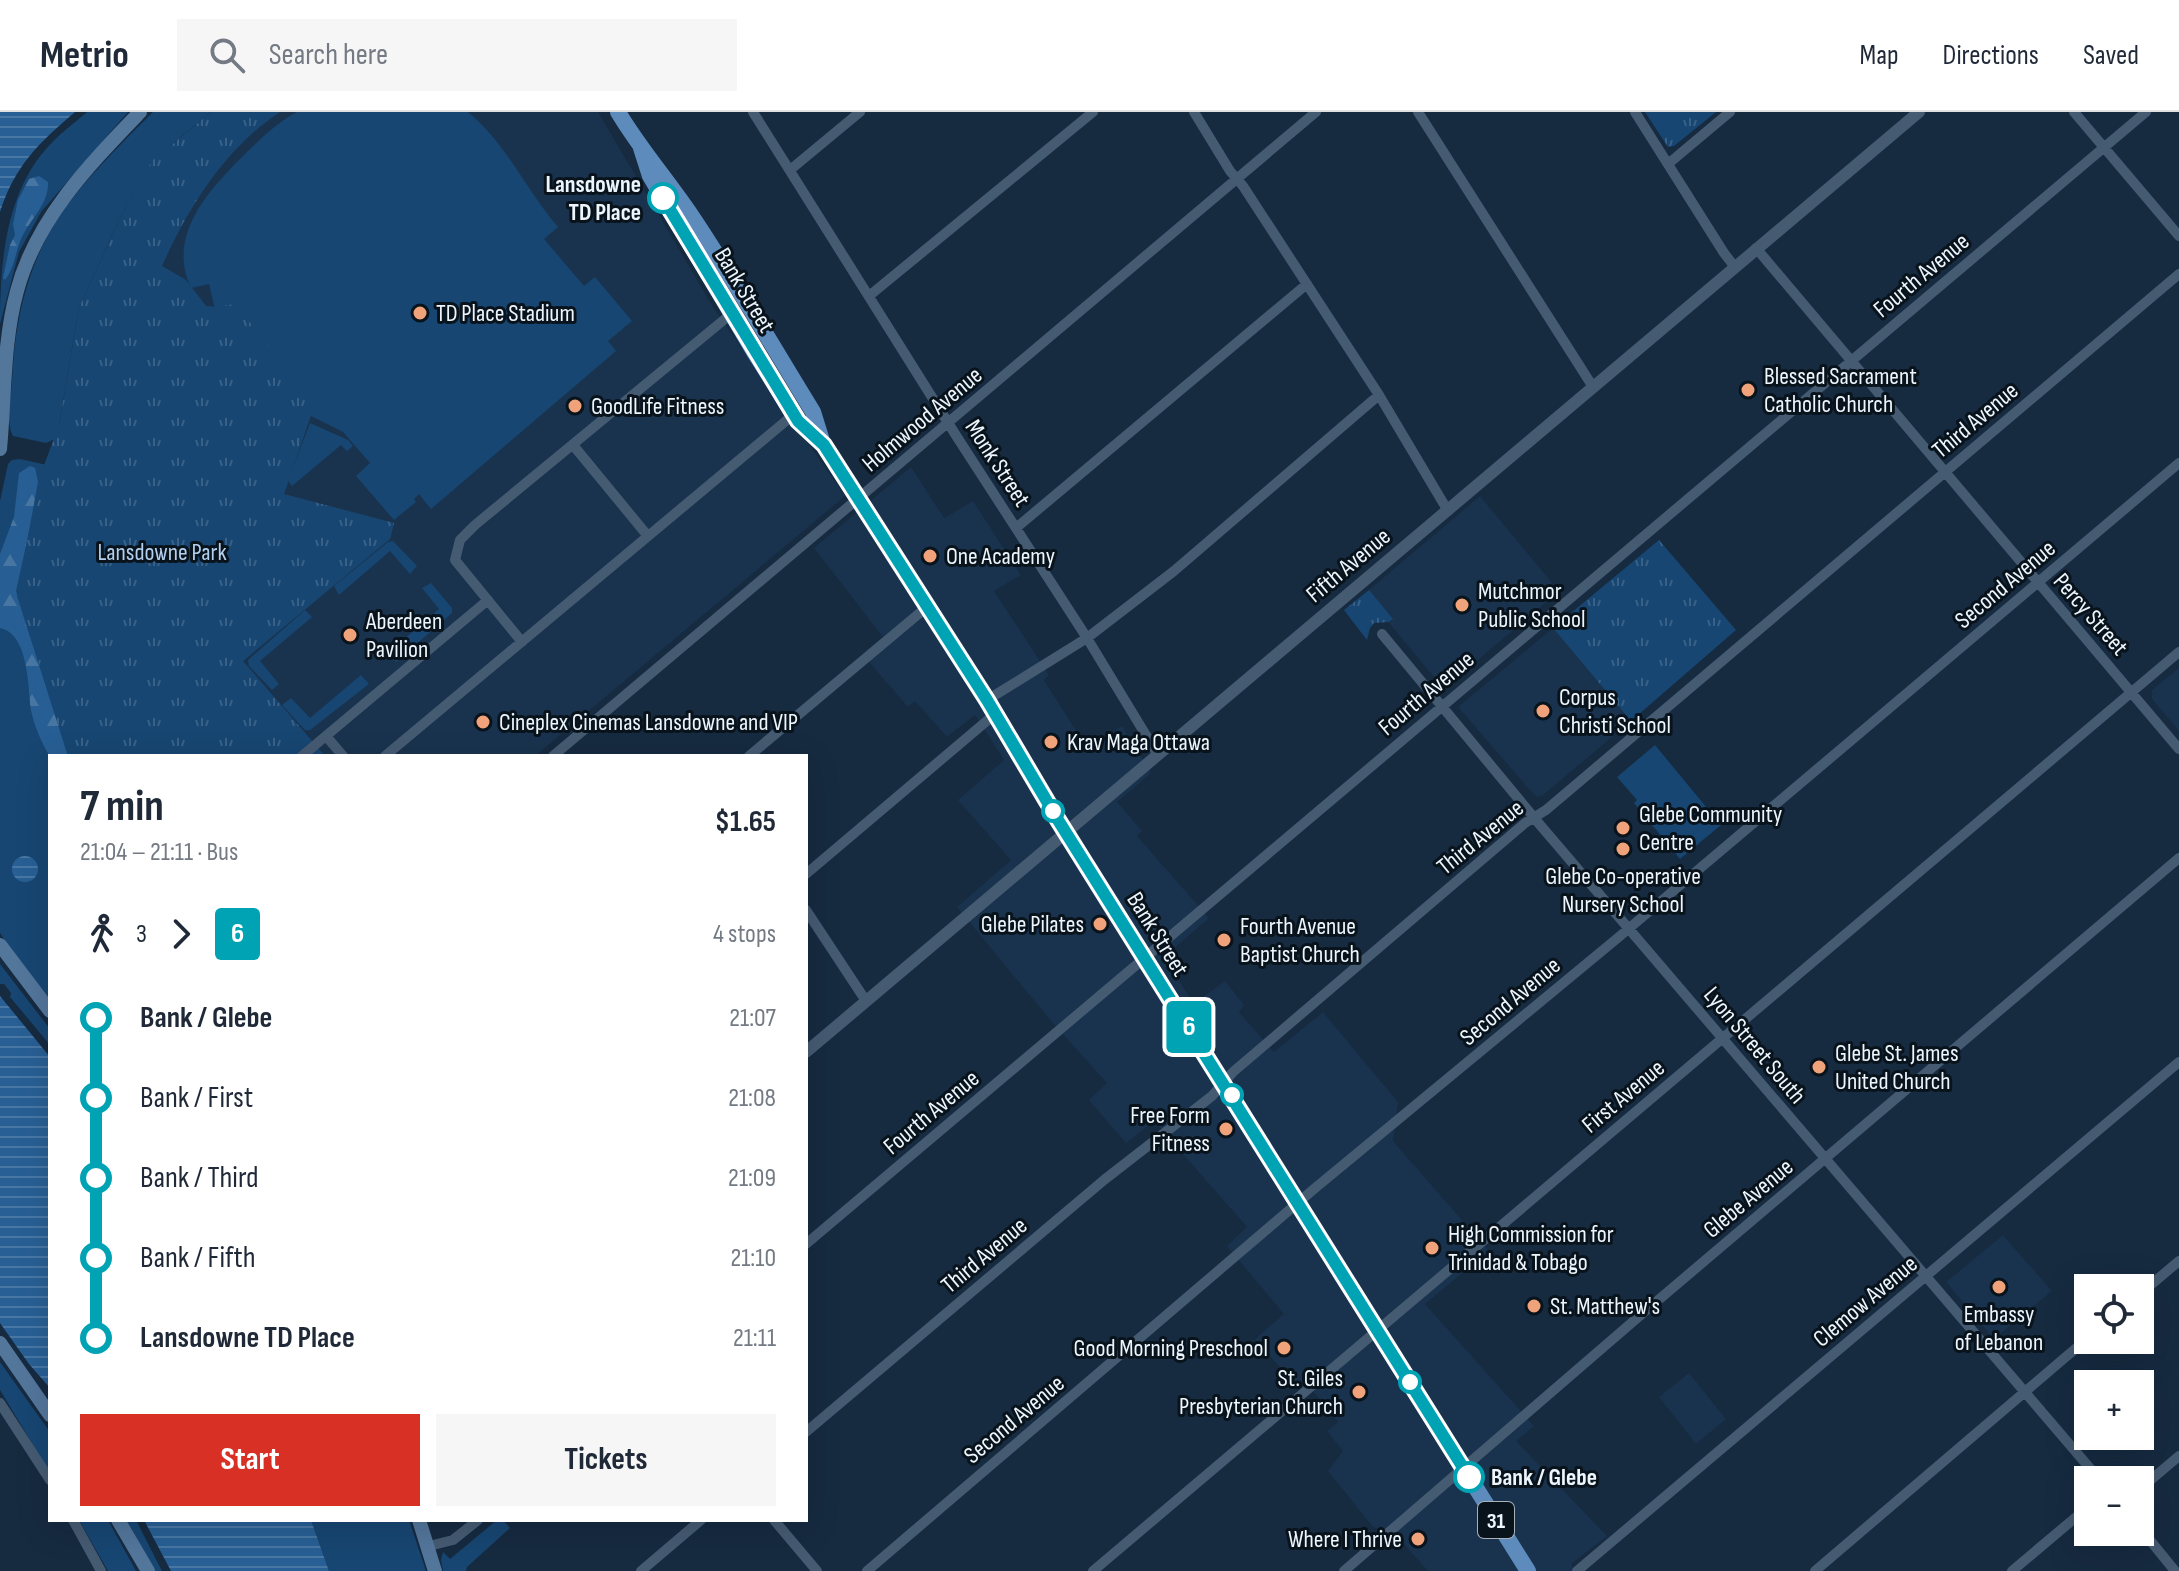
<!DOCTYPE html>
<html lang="en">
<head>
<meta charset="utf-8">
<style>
	:root { --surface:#fff; --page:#f6f6f7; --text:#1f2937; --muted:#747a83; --line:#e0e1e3; --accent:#d93025 }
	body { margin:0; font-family:"Sofia Sans Condensed",sans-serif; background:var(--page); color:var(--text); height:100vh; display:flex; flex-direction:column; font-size:30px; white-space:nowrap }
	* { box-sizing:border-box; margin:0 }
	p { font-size:26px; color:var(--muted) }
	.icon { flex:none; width:44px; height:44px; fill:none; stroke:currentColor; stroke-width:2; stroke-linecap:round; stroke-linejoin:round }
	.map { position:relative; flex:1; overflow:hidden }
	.drawer { position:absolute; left:48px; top:642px; width:760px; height:768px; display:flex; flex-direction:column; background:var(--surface); border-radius:0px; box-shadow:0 8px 32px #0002 }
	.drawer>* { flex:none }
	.badge { padding:0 16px; border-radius:6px; font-size:28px; line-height:52px }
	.fabs { position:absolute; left:2074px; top:1162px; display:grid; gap:16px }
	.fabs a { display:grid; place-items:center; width:80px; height:80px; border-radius:0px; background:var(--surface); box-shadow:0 8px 32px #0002; font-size:40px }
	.map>.badge { position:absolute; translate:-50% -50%; box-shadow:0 0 0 4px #fff }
	.legs { display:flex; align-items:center; gap:12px; height:88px; padding:0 32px; font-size:26px }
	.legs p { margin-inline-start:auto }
	.overview { display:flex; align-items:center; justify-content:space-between; height:136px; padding:0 32px }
	h1 { font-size:44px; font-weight:700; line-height:60px }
	.primary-button { display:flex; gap:16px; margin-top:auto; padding:16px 32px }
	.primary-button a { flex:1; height:92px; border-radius:0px; background:var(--accent); color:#fff; font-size:32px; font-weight:700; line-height:92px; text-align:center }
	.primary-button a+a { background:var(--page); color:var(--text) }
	ul { padding:0 32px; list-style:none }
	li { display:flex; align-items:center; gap:28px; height:80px; font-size:30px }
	li i { display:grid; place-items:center; width:12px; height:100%; margin:0 10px; background:currentColor }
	li i::after { content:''; width:20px; height:20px; margin:-10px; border:6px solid; border-radius:50%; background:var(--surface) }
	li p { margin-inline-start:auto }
	li:first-child i { background:linear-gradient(#0000 50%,currentColor 0) }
	li:last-child i { background:linear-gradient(currentColor 50%,#0000 0) }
	header { display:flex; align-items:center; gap:48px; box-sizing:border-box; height:112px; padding:0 40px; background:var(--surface); border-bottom:2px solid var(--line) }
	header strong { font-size:38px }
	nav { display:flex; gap:44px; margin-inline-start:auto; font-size:28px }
	.search { width:560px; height:72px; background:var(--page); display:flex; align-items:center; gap:20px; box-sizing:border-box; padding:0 28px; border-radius:0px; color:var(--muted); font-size:30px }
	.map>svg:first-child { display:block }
	.built { fill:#19334e }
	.grass { fill:#174672 }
	.forest { fill:url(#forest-firs) }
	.park { fill:url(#park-tufts) }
	.water { fill:url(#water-rules) }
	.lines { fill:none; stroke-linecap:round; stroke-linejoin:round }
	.minor { stroke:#455b72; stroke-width:10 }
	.tertiary { stroke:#455b72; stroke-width:12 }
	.secondary { stroke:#53769b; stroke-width:14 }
	.primary { stroke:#5d8bbb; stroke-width:16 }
	.line-1-casing { stroke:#fff; stroke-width:18 }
	.line-1 { stroke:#00a3b4; stroke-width:12 }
	.stop-1-dot { fill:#fff; stroke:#00a3b4; stroke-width:4 }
	.poi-dot { fill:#f0a27a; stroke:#09131c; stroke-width:3 }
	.labels { text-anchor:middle; stroke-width:6; stroke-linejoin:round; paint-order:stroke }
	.shield { fill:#09131c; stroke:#a9b1ba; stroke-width:2 }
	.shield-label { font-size:22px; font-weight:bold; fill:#edf5fd }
	.stop-label { font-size:24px; font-weight:bold; fill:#edf5fd; stroke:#09131c; text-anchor:end }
	.street-label { font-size:24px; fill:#edf5fd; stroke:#09131c }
	.poi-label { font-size:24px; fill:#edf5fd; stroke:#09131c; text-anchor:start }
	.park-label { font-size:24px; fill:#b3d0ef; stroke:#09131c }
</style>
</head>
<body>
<header>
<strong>Metrio</strong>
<div class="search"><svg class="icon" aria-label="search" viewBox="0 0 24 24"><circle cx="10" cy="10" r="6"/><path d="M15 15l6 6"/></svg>Search here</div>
<nav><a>Map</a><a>Directions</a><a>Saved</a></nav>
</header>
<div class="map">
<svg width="2179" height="1459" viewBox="0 0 2179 1459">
	<defs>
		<pattern id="forest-firs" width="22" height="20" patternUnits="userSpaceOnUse" patternTransform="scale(2)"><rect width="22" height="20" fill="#275e93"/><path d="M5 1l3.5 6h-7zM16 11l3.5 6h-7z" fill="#4776a3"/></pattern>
		<pattern id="park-tufts" width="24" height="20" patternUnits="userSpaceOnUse" patternTransform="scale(2)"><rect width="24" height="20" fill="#174672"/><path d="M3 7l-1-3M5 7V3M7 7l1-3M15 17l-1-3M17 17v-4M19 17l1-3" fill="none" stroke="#396187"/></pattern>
		<pattern id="water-rules" width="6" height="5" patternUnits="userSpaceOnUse" patternTransform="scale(2)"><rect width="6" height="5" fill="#285f94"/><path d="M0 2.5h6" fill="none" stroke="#4877a4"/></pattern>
	</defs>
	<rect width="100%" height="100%" fill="#162a40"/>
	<path class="built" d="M211,0H598L713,195L845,384L535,644H244L119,108Z
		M911,355L944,406L973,389L1021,463L994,479L1049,563L1044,568L1087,636L1122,614L1151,661L1117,690L1142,719L1137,724L1209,806L1164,845L1194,892L1225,869L1244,893L1239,900L1274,940L1323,900L1398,990L1393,1029L1489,1139L1425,1192L1534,1314L1516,1329L1607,1424L1571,1452L1575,1459H1428L1397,1424L1373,1415L1328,1359L1343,1339L1327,1319L1338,1310L1305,1269H1292L1255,1227L1284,1202L1227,1134L1247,1115L1154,1009L1126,1031L1089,988L1107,971L1051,909L957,795L1011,748L958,688L1004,648L975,603L947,625L915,589L908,595L862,542L883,525L814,436Z
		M1480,384L1559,479L1444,577L1389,511L1392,508L1369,478Z
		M1553,516L1631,609L1542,684L1536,685L1458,595Z
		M2179,556V619L2152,587V578Z
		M2003,1123L2052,1179L1994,1227L1946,1170Z
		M1689,1261L1726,1307L1696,1332L1659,1285Z"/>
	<path class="grass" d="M87,0H128L41,100L19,140L0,212C0,154 5,83 46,37C58,23 73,12 87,0Z
		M153,0H211L171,33L144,64L119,108L79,196L59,313L55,327L46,331L13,324C5,310 11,285 12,270C14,220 23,171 46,127C69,82 118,35 153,0Z
		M297,0H468C506,31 526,78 558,115L544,127L584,174L595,165L632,209L608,229L616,239L431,397L419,382L414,387L416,390L394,408L356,364L370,351L343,320L275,286L218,210L209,172L191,176C167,125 206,81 240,47C257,30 276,11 297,0Z
		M310,311L348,328L353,334L347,339L341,333L292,374L288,369Z
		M20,347L47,353L79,644H50V887L24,858L0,821V389L8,352L12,348Z
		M393,429L417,454L410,462L390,439L339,483L334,474L388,430Z
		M431,471L452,496V501L396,550L388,541L439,497L422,476Z
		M305,498L312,505L260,549L279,572L272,578L249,554L248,548Z
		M361,563L369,572L310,618H305L282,593L291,586L310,606Z
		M1655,633L1721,713L1680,747L1634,691L1637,688L1617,665Z
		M0,852L50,917V933L10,885L11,881L4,872H0Z
		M0,1250L50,1320V1361L0,1278Z
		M79,1408H108L136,1459H108Z
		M124,1408H136L162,1459H154Z
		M311,1408H409L426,1459H329Z
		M497,1408H503L510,1416L467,1455L466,1459H443L441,1448L443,1440L450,1447Z"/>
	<path class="forest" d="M39,64L48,70C49,92 30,107 21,127C15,141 15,155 5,168L3,166L10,133L15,123L13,112L18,88L29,67Z
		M30,354L35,356L38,370L17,484L68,644L50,645C42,631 34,614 31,598C28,575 29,522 0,516V442L14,405L19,361Z"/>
	<path class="park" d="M211,0H280C225,36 188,96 162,154L186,168L206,194L217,195L234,192L316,289L284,382L394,411L390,427L243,549L325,644H68L16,479L43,356L59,313L79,196L119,108L152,49Z
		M1645,0H1716L1674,34L1668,35Z
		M1659,428L1736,518L1631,609L1553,516Z
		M1369,478L1393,507L1389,510L1374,511L1370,516L1367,528L1344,498Z"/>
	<path class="water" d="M0,0H75C39,31 15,53 0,100Z
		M12 757a13 13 0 1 1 26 0a13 13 0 1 1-26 0Z
		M0,884L50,945V1276L29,1252L0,1211Z
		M144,1408H311L329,1459H171Z"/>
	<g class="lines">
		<path class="minor" d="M753,0L957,325L1087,526L1158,643
			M1194,0L1230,59L1243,74L1379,283L1448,399
			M1418,0L1593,275
			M1635,0L1724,141L1734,154
			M2074,0L2179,124
			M1668,52L1730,0
			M790,58L860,0
			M1756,136L2179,637
			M869,184L1093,0
			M573,333L647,423
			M1016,416L1307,172
			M1382,522L1541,714L2100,1368
			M522,530L455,448L460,428L475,413L731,202
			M987,588L1087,526L1174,459L1379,283
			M326,624L343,644
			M302,644L488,488
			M385,644L793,303
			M553,644L1316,0
			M749,644L928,494
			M806,762L995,602
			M806,798L866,889
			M806,1132L2146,0
			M2140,1182L2179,1149
			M0,1291L50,1368
			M806,1320L1104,1068L1212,984L1233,960L1525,711L1546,698L2179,162
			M2140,1377L2179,1344
			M73,1408L101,1459
			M774,1408L817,1459
			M2140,1416L2175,1459
			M429,1434L453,1428L478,1408
			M641,1459L701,1408
			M867,1459L1314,1077L1620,824L2179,351
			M1093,1459L2179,540
			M1344,1459L1636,1207L2179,746
			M1577,1459L2179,950
			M1815,1459L2088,1226
			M2012,1459L2088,1395"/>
		<path class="tertiary" d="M806,940L1919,0"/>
		<path class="secondary" d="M0,337C5,284 3,230 17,179C36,107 90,52 140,0
			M0,833L50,899
			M0,1231L50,1303
			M118,1408L148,1459
			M419,1408L435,1459"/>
		<path class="primary" d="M618,0C640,37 669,70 693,106C735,169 773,235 813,300L823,332
			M641,36L650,64L754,240L798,309L824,333L987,588L1058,708L1528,1459"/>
	</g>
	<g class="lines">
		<defs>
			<path id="line-1" d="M663,86L798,309L824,333L987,588L1058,708L1469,1365"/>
		</defs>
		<use href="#line-1" class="line-1-casing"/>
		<use href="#line-1" class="line-1"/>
	</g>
	<g class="stop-1-dot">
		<circle cx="663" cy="86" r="14"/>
		<circle cx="1053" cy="699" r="10"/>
		<circle cx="1232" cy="983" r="10"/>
		<circle cx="1410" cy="1270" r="10"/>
		<circle cx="1469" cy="1365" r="14"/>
	</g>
	<g class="poi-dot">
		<circle cx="420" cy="201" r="8"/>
		<circle cx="1748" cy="278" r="8"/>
		<circle cx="575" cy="294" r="8"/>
		<circle cx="930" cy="444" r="8"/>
		<circle cx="1462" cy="493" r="8"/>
		<circle cx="350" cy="523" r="8"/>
		<circle cx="1543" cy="599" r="8"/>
		<circle cx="483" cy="610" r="8"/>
		<circle cx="1051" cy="630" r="8"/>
		<circle cx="1623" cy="716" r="8"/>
		<circle cx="1623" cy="737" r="8"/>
		<circle cx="1100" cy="812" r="8"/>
		<circle cx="1224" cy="828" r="8"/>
		<circle cx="1819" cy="955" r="8"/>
		<circle cx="1226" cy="1017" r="8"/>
		<circle cx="1432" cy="1136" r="8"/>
		<circle cx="1999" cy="1175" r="8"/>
		<circle cx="1534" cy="1194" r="8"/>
		<circle cx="1284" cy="1236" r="8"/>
		<circle cx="1359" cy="1280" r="8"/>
		<circle cx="1418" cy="1427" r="8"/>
	</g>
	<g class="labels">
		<rect class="shield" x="1478" y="1390" width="36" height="36" rx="6"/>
		<g class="shield-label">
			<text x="1496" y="1416">31</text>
		</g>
		<g class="stop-label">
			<text x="641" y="80">Lansdowne<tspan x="641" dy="28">TD Place</tspan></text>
			<text x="1491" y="1373" text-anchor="start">Bank / Glebe</text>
		</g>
		<g class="street-label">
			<text transform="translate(1921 163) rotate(-40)" y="8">Fourth Avenue</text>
			<text transform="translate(745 178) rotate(59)" y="8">Bank Street</text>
			<text transform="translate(922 307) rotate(-40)" y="8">Holmwood Avenue</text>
			<text transform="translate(1975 308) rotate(-40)" y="8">Third Avenue</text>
			<text transform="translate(998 351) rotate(57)" y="8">Monk Street</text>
			<text transform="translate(1348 453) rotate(-40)" y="8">Fifth Avenue</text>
			<text transform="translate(2005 472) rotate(-40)" y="8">Second Avenue</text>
			<text transform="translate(2091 502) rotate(49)" y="8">Percy Street</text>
			<text transform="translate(1426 581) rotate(-40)" y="8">Fourth Avenue</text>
			<text transform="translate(1480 725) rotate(-39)" y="8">Third Avenue</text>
			<text transform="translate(1158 822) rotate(58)" y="8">Bank Street</text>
			<text transform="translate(1510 889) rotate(-40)" y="8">Second Avenue</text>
			<text transform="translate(1755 933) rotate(50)" y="8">Lyon Street South</text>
			<text transform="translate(1623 984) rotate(-40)" y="8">First Avenue</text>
			<text transform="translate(931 1000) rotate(-40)" y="8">Fourth Avenue</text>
			<text transform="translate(1748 1086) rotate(-40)" y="8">Glebe Avenue</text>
			<text transform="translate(984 1143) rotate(-40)" y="8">Third Avenue</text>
			<text transform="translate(1865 1189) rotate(-40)" y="8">Clemow Avenue</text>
			<text transform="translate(1014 1307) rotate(-40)" y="8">Second Avenue</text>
		</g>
		<g class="poi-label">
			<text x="436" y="209">TD Place Stadium</text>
			<text x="1764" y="272">Blessed Sacrament<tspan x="1764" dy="28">Catholic Church</tspan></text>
			<text x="591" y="302">GoodLife Fitness</text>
			<text x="946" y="452">One Academy</text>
			<text x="1478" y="487">Mutchmor<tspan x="1478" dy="28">Public School</tspan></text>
			<text x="366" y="517">Aberdeen<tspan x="366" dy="28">Pavilion</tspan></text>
			<text x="1559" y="593">Corpus<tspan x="1559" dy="28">Christi School</tspan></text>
			<text x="499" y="618">Cineplex Cinemas Lansdowne and VIP</text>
			<text x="1067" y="638">Krav Maga Ottawa</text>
			<text x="1639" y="710">Glebe Community<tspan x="1639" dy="28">Centre</tspan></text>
			<text x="1623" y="772" text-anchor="middle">Glebe Co-operative<tspan x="1623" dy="28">Nursery School</tspan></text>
			<text x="1084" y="820" text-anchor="end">Glebe Pilates</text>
			<text x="1240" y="822">Fourth Avenue<tspan x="1240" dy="28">Baptist Church</tspan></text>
			<text x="1835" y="949">Glebe St. James<tspan x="1835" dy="28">United Church</tspan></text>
			<text x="1210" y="1011" text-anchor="end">Free Form<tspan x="1210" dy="28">Fitness</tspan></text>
			<text x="1448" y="1130">High Commission for<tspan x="1448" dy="28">Trinidad &amp; Tobago</tspan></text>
			<text x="1550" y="1202">St. Matthew's</text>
			<text x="1999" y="1210" text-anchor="middle">Embassy<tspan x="1999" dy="28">of Lebanon</tspan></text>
			<text x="1268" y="1244" text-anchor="end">Good Morning Preschool</text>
			<text x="1343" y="1274" text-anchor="end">St. Giles<tspan x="1343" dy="28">Presbyterian Church</tspan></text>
			<text x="1402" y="1435" text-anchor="end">Where I Thrive</text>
		</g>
		<g class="park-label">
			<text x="162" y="448">Lansdowne Park</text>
		</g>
	</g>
</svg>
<div class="fabs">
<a><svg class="icon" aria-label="locate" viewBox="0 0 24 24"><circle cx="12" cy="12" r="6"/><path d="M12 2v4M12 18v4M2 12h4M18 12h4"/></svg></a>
<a>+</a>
<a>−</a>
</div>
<b class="badge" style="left:1189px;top:915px;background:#00a3b4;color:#fff">6</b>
<section class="drawer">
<div class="overview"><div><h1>7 min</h1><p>21:04 – 21:11 · Bus</p></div><b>$1.65</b></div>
<div class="legs"><svg class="icon" aria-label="walk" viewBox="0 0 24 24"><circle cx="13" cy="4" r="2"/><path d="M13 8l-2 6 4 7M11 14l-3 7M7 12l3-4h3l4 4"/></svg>3<svg class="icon" aria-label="forward" viewBox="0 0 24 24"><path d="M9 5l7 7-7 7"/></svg><b class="badge" style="background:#00a3b4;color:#fff">6</b><p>4 stops</p></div>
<ul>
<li><i style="color:#00a3b4"></i><b>Bank / Glebe</b><p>21:07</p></li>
<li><i style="color:#00a3b4"></i><span>Bank / First</span><p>21:08</p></li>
<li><i style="color:#00a3b4"></i><span>Bank / Third</span><p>21:09</p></li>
<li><i style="color:#00a3b4"></i><span>Bank / Fifth</span><p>21:10</p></li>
<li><i style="color:#00a3b4"></i><b>Lansdowne TD Place</b><p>21:11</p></li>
</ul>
<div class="primary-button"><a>Start</a><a>Tickets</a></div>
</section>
</div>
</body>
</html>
